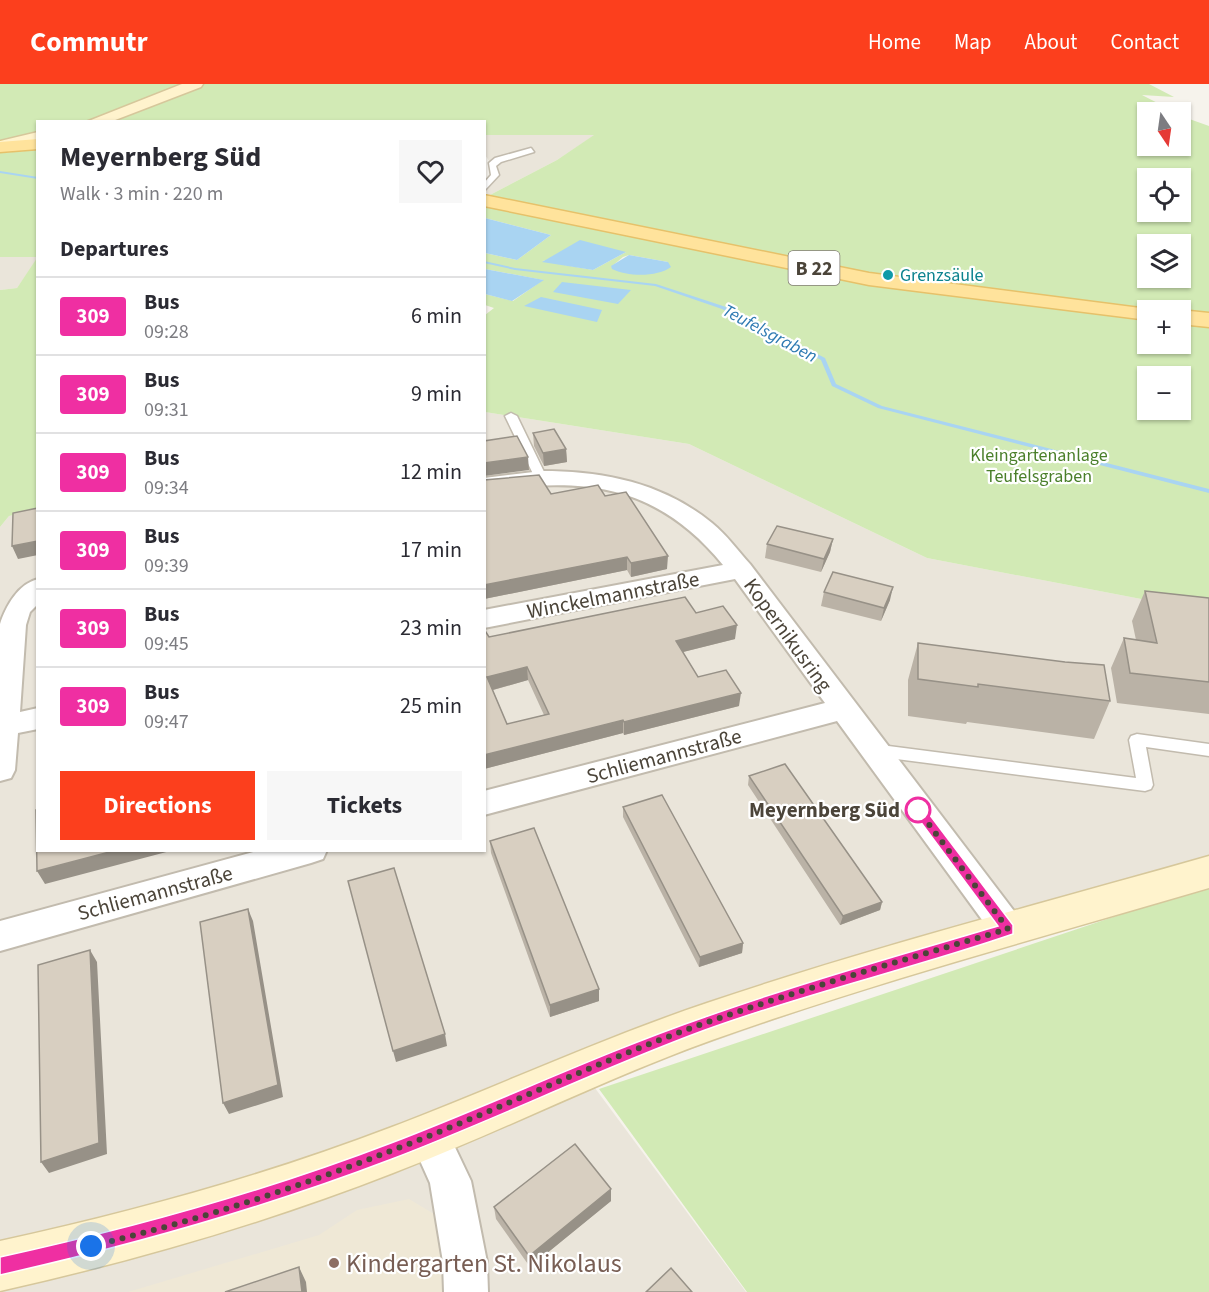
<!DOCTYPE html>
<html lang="en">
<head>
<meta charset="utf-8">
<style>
	:root { --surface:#fff; --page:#f7f7f7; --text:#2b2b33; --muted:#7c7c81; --line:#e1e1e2; --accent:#fc3f1d }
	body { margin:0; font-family:"Source Sans 3",sans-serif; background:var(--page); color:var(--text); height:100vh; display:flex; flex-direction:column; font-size:22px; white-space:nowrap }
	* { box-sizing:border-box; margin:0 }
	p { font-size:20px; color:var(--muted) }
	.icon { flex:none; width:33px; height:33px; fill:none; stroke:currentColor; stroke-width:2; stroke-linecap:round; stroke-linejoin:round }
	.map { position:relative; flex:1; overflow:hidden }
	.details { position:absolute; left:36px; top:36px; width:450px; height:732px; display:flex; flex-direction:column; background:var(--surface); border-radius:0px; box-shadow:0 2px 4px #0004 }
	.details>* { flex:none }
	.badge { padding:0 12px; border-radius:4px; font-size:21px; line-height:39px }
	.needle { width:39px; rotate:167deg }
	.tools { position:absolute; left:1137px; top:18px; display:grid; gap:12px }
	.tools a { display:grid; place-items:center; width:54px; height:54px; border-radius:0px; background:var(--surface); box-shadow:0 2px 4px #0004; font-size:30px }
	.you { position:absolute; width:30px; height:30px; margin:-15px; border:4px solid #fff; border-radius:50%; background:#1a73e8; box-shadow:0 0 0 9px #1a73e833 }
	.map>.badge { position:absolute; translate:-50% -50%; box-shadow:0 0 0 3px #fff }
	h2 { padding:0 24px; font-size:22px; line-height:54px }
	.round { display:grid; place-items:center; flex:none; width:63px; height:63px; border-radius:0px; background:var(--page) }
	.overview { display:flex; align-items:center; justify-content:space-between; height:102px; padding:0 24px }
	h1 { font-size:28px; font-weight:700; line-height:45px }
	.button { display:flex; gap:12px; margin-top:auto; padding:12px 24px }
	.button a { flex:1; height:69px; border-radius:0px; background:var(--accent); color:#fff; font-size:24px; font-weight:700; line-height:69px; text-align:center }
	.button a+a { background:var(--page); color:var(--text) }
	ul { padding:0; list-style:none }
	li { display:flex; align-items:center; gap:18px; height:78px; padding:0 24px; border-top:2px solid var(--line) }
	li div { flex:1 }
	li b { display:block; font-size:22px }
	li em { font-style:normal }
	li .badge { min-width:66px; font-weight:700; text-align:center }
	header { display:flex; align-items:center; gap:36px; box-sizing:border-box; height:84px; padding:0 30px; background:var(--accent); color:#fff }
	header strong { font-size:28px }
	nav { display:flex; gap:33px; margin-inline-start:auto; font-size:21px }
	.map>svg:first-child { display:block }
	.residential { fill:#eae5da }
	.education { fill:#efe8d6 }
	.green { fill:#d2eab5; fill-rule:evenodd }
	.water { fill:#a9d4f2 }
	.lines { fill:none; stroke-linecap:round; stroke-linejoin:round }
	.stream { fill:#a9d4f2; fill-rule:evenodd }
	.lane-casing { stroke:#c2bbae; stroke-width:3 }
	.street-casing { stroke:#c2bbae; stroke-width:4 }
	.secondary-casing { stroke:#d6c79b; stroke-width:3 }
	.primary-casing { stroke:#e6c16a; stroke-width:3 }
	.lane { fill:#fff; fill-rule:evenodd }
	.street { fill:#fff; fill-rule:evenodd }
	.secondary { fill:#fff3cd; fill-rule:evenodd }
	.primary { fill:#ffe39c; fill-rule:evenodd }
	.wall { fill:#bab2a6; fill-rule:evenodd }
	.shaded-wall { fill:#979187 }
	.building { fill:#d8cfc1; stroke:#979187; stroke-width:1.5; fill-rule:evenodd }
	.line { fill:#ef2fa2; stroke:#fff; stroke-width:1.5 }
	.walk { stroke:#4b4439; stroke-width:6; stroke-dasharray:0 10.8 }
	.culture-dot { fill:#0f9aa8; stroke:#fff; stroke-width:2 }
	.stop-dot { fill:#fff; stroke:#ef2fa2; stroke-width:3 }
	.education-dot { fill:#8d6e63; stroke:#fff; stroke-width:2 }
	.labels { text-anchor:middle; stroke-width:4.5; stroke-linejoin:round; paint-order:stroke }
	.far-culture-label { font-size:18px; fill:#0d838f; stroke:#fff; text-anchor:start }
	.far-water-label { font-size:18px; font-style:italic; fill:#2e7ab2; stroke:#fff }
	.far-park-label { font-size:18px; fill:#4a7f2a; stroke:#fff }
	.shield { fill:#fff; stroke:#817c74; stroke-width:1.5 }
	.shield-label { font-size:20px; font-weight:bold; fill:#4b4439 }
	.street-label { font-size:21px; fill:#4b4439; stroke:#fff }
	.stop-label { font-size:21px; font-weight:bold; fill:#4b4439; stroke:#fff; text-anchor:end }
	.near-education-label { font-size:26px; fill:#785e54; stroke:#fff; text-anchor:start }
</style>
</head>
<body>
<header>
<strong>Commutr</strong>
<nav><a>Home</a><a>Map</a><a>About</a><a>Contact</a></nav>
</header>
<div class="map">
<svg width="1209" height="1208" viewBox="0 0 1209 1208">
	<rect width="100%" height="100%" fill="#f6f3ec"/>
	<path class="residential" d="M484,51H595L557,76L488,112L486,108L492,81L485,71Z
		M0,173H37L38,174L17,204L0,206Z
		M485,328L689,360L927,474L1209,528V784L592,1000L746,1208H0V443L9,432L37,426L38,766H484Z"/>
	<path class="education" d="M409,1115L439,1133L445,1208H128L319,1151L357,1126Z"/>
	<path class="green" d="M0,0H187L89,37L38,38L37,51L0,59Z
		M202,0H1149L1174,13L1142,11L1175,28H1148V62H1180L1181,32L1209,42V231L1024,211L849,188L587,135L488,112L557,76L594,51H485L484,38H114ZM1148,94H1180V128H1148ZM1148,160H1180V194H1148Z
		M37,66V173H0V69Z
		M484,121L863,197L1147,236L1148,260H1180L1181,240L1209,243V528L927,474L689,360L485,328V231L494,224L485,221V210L513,217L543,196L485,185V169L517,176L551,151L485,134ZM626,168L593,186L542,177ZM629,171L668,178L611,183L623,173ZM1148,292H1180V326H1148Z
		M37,174V426L9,432L0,443V206L17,204Z
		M1209,801V1208H747L599,1005Z"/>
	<path class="water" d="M485,134L551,151L517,176L485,169Z
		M580,156L626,168L593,186L542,178Z
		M629,171L668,178L671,183C658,193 628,193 612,185L611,182Z
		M485,185L544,196L512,217L485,210Z
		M562,198L631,206L618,220L553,208Z
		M541,213L602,226L597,238L524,222Z"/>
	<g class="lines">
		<path class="stream" d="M0,87L38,93V95L0,89Z
			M484,177L515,184L656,200L726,223L825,274L836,300L882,322L1209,405V409L878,324L832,302L821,276L722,225L655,202L515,186L484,179Z"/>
		<defs>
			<path id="lane" d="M531,64L534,68L501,78L496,82L499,91L484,107V99L491,91L489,79L495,74Z
				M511,329L517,332L547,394L545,397H537L535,394L505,332Z
				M1137,650L1209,660V672L1146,663L1153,701L1151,705L1145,707L873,672L867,670L865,666L867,662L873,660L1136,694L1129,656L1131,652Z"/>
			<path id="street" d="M542,387C604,387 663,399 712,439C727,451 738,467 750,480L1020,835L1025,845L1020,855L1008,860L996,855L837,637L484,731V707L825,619L735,495L484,544V526L723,481C657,400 583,392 484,408V394Z
				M38,495V520L30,528L26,541L20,628L38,624V645L18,649L15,686L11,694L0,697V540C6,522 18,500 38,495Z
				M261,766H327L323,775L311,779L0,867V837Z
				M429,1032L443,1038L471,1097L487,1178L488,1208H444L443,1178L430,1099L409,1052L415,1038Z"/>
			<path id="secondary" d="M182,0H203L201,3L110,38H86Z
				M38,48V58L0,67V57Z
				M1209,772V804C1043,853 875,898 712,956C604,995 500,1048 393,1089C265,1139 134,1177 0,1207V1157C133,1128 264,1092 392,1043C497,1003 600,955 707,919C872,863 1041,820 1209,772Z"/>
			<path id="primary" d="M38,55V65L0,68V58Z
				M484,111L869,189L1156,226H1148V236L869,201L484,122Z
				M1180,226L1209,229V243L1180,240Z"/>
		</defs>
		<use href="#lane" class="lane-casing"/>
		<use href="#street" class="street-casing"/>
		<use href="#secondary" class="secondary-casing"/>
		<use href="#primary" class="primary-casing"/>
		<use href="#lane" class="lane"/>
		<use href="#street" class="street"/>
		<use href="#secondary" class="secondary"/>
		<use href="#primary" class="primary"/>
	</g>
	<path class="wall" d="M533,349L566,365L567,378L544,382L534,362Z
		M484,396L551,410L605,412L667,485L631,493L627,486L484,515Z
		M833,455L830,468L821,488L765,474L767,460Z
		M1145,507L1209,514V630L1117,619L1111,584L1124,554L1136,556L1132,537Z
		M824,508L890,516L881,537L821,522Z
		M696,529L735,555L683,568L698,593L739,622L624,651L623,649L484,685L489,553ZM528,596L544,631L507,640L493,606Z
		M918,559L1110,617L1094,655L967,638L966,640L908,632V596Z
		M749,692L882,818L880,826L840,841L748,701Z
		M623,723L743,859L742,869L699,883L623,733Z
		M490,757L599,917L550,933L491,769Z
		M611,1105V1117L530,1183L496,1135L494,1123Z"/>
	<path class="shaded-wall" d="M566,365L567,378L544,382L543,369Z
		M528,373L529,386L484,392V379Z
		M833,455L830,468L821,488L824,475Z
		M38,457V471L18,475L12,462Z
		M668,472L667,485L631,493V479Z
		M627,473V486L484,515V501Z
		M893,503L890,516L881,537L884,524Z
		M737,541L735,555L675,570L676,557Z
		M527,583L528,596L489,607L487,593Z
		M741,609L739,622L624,651V638Z
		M623,636V649L484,685V671Z
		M117,766H174L45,800L37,787Z
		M882,818L880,826L840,841L843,832Z
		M248,825L253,837L283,1013L229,1030L223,1019Z
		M743,859L742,869L699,883L700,873Z
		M90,866L97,878L107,1070L49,1089L41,1078Z
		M599,905V917L550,933V921Z
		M445,950L447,962L396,978L393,967Z
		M611,1105V1117L530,1183L529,1172Z
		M299,1183L306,1198L307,1208H302Z"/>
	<path class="building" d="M554,345L566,365L543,369L533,349Z
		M517,352L528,373L484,379V357Z
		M539,391L551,410L598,401L605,412L626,408L668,472L631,479L627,473L484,501V396Z
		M38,424V457L12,462L13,429Z
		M777,442L833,455L824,475L767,460Z
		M833,488L893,503L884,524L824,508Z
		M1145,507L1209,514V598L1130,589L1124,554L1157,559Z
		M685,513L696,529L723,522L737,541L676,557L698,593L726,586L741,609L624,638L623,636L484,671V545L489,553ZM527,583L549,630L507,640L487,593Z
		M918,559L1065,578L1104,581L1110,617L978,600V603L918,595Z
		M785,680L882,818L843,832L749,692Z
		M662,711L743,859L700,873L623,723Z
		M36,726H38V766H117L37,787Z
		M534,744L599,905L550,921L490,757Z
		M394,784L445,950L393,967L348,797Z
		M248,825L278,1001L223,1019L200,838Z
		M90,866L99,1059L41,1078L38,881Z
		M575,1060L611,1105L529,1172L494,1123Z
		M299,1183L302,1208H225Z
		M671,1184L692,1208H646Z"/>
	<path class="line" d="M918,721L923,722L1013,841V850C912,885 806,909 705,946C599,985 497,1035 392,1075C264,1124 133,1161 0,1191V1173C133,1144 263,1108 391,1059C496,1019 598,970 705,933C801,899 900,871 998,842L914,729V722Z"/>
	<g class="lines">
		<path class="walk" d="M91,1162C193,1138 296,1104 393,1066C498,1026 599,977 705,939C805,904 907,875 1008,845L918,726"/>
	</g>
	<circle class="culture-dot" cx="888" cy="191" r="6"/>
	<circle class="stop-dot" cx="918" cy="726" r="12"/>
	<circle class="education-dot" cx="334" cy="1179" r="6"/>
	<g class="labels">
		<g class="far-culture-label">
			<text x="900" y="197">Grenzsäule</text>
		</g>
		<g class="far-water-label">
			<text transform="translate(770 249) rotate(28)" y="6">Teufelsgraben</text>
		</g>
		<g class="far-park-label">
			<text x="1039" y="377">Kleingartenanlage<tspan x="1039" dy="21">Teufelsgraben</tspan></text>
		</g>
		<rect class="shield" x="788.5" y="167" width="51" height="34" rx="4.5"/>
		<g class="shield-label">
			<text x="814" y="191">B 22</text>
		</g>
		<g class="street-label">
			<text transform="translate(613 511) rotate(-11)" y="7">Winckelmannstraße</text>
			<text transform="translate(788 551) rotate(54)" y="7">Kopernikusring</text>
			<text transform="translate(664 672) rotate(-15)" y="7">Schliemannstraße</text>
			<text transform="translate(155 809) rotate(-15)" y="7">Schliemannstraße</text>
		</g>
		<g class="stop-label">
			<text x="900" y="733">Meyernberg Süd</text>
		</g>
		<g class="near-education-label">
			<text x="346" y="1188">Kindergarten St. Nikolaus</text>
		</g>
	</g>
</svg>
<div class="tools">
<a><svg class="needle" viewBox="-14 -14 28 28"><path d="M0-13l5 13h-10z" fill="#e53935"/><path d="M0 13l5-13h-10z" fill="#7c7c81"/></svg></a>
<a><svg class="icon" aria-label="locate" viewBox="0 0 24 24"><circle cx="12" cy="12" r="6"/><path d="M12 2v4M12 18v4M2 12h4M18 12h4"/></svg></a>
<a><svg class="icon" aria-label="layers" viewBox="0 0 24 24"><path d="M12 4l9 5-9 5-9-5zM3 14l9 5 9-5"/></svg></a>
<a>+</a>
<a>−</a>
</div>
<div class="you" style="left:91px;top:1162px"></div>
<section class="details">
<div class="overview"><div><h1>Meyernberg Süd</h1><p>Walk · 3 min · 220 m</p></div><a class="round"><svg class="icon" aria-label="heart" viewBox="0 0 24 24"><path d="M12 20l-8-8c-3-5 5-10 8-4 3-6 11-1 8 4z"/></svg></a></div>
<h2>Departures</h2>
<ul>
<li><span class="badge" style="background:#ef2fa2;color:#fff">309</span><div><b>Bus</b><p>09:28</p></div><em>6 min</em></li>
<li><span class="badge" style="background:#ef2fa2;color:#fff">309</span><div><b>Bus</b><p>09:31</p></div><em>9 min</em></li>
<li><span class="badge" style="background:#ef2fa2;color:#fff">309</span><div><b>Bus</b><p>09:34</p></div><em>12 min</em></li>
<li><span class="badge" style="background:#ef2fa2;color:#fff">309</span><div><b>Bus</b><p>09:39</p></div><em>17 min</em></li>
<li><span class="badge" style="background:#ef2fa2;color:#fff">309</span><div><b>Bus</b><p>09:45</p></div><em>23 min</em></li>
<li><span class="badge" style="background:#ef2fa2;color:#fff">309</span><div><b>Bus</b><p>09:47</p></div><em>25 min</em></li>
</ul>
<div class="button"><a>Directions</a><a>Tickets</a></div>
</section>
</div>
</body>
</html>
